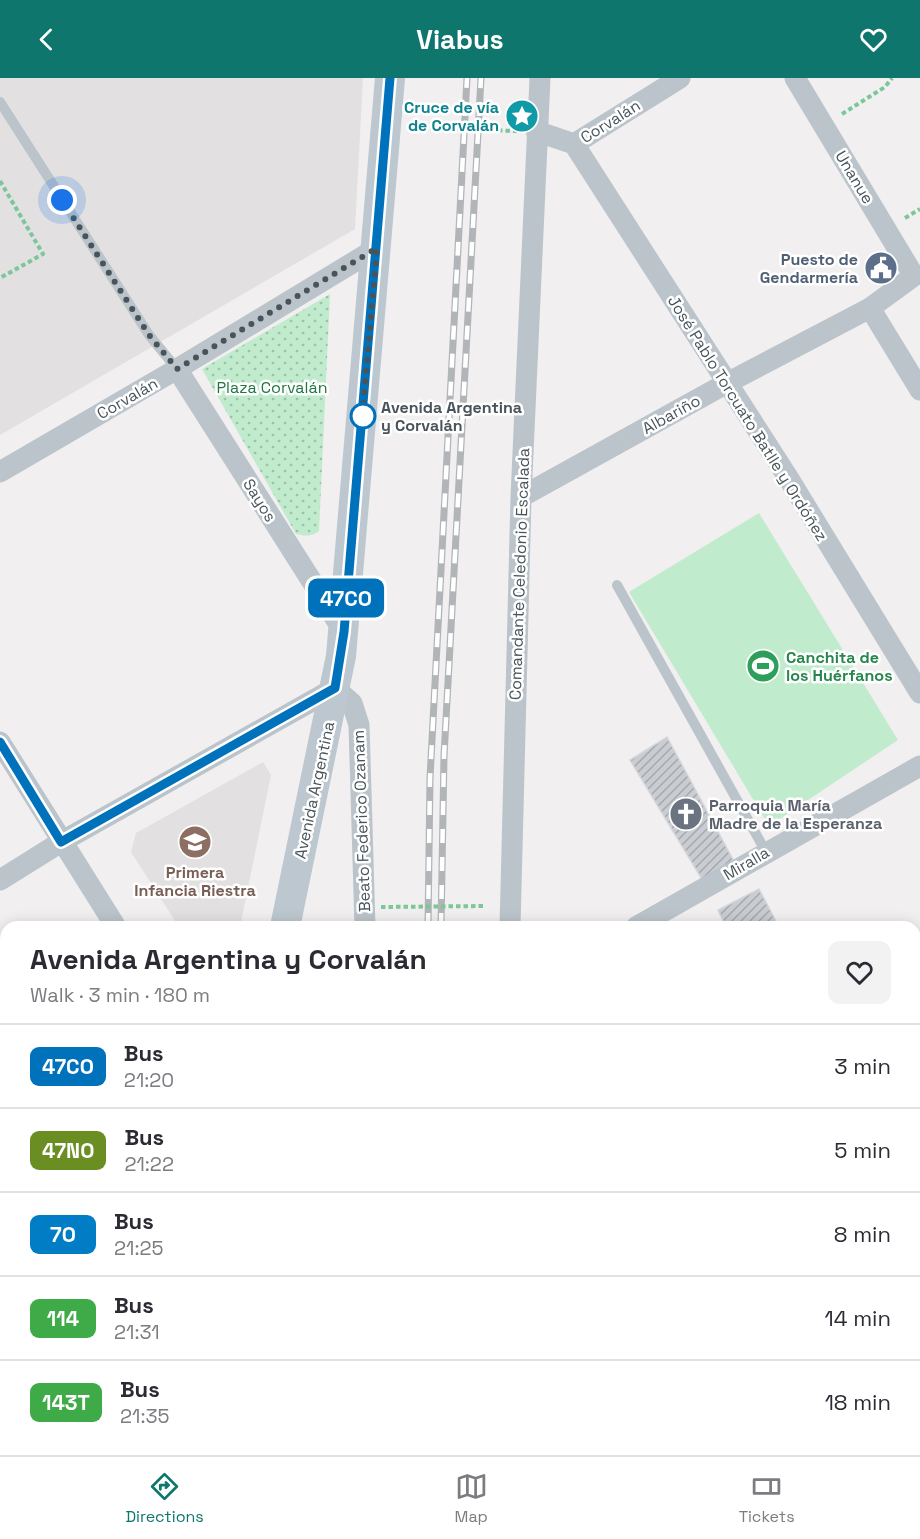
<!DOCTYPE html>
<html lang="en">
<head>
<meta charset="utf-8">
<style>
	:root { --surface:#fff; --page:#f2f2f3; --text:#2b2b33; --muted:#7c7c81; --line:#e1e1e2; --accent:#0f766e }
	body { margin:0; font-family:"Space Grotesk",sans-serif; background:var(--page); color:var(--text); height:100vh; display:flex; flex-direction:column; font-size:22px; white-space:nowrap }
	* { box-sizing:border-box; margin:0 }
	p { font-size:20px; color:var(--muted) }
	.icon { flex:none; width:33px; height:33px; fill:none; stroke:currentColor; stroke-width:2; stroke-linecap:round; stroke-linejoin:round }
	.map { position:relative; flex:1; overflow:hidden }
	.side { position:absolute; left:0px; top:843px; width:921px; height:534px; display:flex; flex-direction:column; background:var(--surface); border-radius:18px 18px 0 0; box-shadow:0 3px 15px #0003 }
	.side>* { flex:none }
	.badge { padding:0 12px; border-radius:9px; font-size:21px; line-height:39px }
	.you { position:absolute; width:30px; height:30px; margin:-15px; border:4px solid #fff; border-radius:50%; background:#1a73e8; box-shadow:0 0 0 9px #1a73e833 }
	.map>.badge { position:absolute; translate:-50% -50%; box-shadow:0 0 0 3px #fff }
	.round { display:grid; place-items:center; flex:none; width:63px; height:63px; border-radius:12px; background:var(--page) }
	.headline { display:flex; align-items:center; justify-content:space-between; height:102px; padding:0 30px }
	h1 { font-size:28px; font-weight:800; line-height:45px }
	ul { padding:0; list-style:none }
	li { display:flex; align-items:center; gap:18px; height:84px; padding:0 30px; border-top:2px solid var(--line) }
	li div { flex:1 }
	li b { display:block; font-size:22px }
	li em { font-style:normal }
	li .badge { min-width:66px; font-weight:700; text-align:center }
	header { display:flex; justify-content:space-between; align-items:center; height:78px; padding:0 30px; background:var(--accent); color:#fff; font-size:27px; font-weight:800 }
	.tabs { display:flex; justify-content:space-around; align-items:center; height:84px; border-top:2px solid var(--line); background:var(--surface); font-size:16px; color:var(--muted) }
	.tabs a { display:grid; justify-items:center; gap:3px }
	.tabs .selected { color:var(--accent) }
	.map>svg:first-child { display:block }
	.education { fill:#e2e0e0 }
	.grass { fill:url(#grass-dots) }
	.garden { fill:#c1ebcd }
	.building { fill:url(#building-hatch); stroke:#d3d6da; stroke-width:1.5 }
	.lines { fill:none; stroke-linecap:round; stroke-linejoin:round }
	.path { stroke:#7bc69a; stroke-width:4; stroke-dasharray:4.5 3; stroke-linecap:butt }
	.lane { stroke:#bbc4ca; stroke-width:10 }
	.street { stroke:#bbc4ca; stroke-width:21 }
	.secondary { stroke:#bcc7cf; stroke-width:30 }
	.rail-casing { stroke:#b1b5b8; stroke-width:7 }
	.rail { stroke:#fff; stroke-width:4.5; stroke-dasharray:14; stroke-linecap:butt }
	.path-bridge { stroke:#7bc69a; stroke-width:4; stroke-dasharray:4.5 3; stroke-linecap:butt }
	.line-casing { stroke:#fff; stroke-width:14 }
	.line { stroke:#0072bc; stroke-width:9 }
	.walk { stroke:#48545a; stroke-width:6; stroke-dasharray:0 10.8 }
	.stop-dot { fill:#fff; stroke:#0072bc; stroke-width:3 }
	.labels { text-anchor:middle; stroke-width:5; stroke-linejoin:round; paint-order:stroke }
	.culture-label { font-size:16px; font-weight:bold; fill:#0d838f; stroke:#fff; text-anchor:end }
	.street-label { font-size:16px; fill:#48545a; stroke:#fff }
	.service-label { font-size:16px; font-weight:bold; fill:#4e5e75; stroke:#fff; text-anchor:end }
	.park-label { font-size:16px; fill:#1f7642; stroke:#fff }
	.stop-label { font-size:16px; font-weight:bold; fill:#48545a; stroke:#fff; text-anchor:start }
	.leisure-label { font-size:16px; font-weight:bold; fill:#27864d; stroke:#fff; text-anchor:start }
	.worship-label { font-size:16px; font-weight:bold; fill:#5b616d; stroke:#fff; text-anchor:start }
	.education-label { font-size:16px; font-weight:bold; fill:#785e54; stroke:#fff }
</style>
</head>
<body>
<header><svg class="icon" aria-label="back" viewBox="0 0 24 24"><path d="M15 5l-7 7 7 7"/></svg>Viabus<svg class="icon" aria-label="heart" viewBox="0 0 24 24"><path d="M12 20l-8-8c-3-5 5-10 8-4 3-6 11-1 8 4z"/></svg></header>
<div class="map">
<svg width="920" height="1377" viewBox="0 0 920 1377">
	<defs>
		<pattern id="grass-dots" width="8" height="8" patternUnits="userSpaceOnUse" patternTransform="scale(1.5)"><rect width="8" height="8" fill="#c1ebcd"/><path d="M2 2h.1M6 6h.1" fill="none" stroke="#9fc1a9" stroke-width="1.8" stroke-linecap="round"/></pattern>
		<pattern id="building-hatch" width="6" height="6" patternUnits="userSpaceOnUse" patternTransform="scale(1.5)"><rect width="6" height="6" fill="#c9ccd1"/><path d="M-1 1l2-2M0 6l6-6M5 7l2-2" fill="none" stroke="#a5a8ad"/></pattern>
	</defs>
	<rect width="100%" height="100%" fill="#f1efef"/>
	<path class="education" d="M0,0H363L355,151L0,357Z
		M263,684L271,697L240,849H179L131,774L136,755Z"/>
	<path class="grass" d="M330,216L319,453C311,459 305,458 296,456L202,291Z"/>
	<path class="garden" d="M759,435L898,662L769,748L629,514Z"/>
	<path class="building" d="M667,659L737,789L706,808L630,682Z
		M759,811L779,849H726L718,832Z"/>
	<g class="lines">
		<path class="path" d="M842,36L885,9L892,0
			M0,103L43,176L0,200
			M905,140L920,131"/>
		<path class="lane" d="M0,24L149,257L177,291
			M617,507L766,774"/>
		<path class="street" d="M536,53L574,66L680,0
			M574,66L789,401L920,615
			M870,230L920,312
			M177,291L344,554
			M0,394L177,291L377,170
			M521,419L727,305L870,230L914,198L795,0
			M0,664L116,849
			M0,802L61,764L335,610L352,625L359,647L365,849
			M510,849L521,419L540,0
			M636,849L920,688
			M915,904L920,901
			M915,1102L920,1099
			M0,1221L6,1218
			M411,1371L415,1377
			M589,1371L590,1377
			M839,1371L843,1377"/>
		<path class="secondary" d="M285,849L341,578L390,0
			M453,1371L456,1377
			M174,1377L175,1371"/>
		<defs>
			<path id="rail" d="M428,849L430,700L467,0
				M441,849L444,678L481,0
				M503,1371L505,1377
				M515,1371L516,1377"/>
		</defs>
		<use href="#rail" class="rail-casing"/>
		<use href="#rail" class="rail"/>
		<path class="path-bridge" d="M408,50L517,53
			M381,829L485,828"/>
	</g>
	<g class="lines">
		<defs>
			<path id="line" d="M0,664L61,764L335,610L344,554L390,0"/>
		</defs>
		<use href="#line" class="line-casing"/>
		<use href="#line" class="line"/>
		<path class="walk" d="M62,122L149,257L177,291L377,170L362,342L363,338"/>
	</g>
	<defs>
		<symbol id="sight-disc" viewBox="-11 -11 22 22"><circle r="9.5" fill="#0f9aa8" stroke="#fff"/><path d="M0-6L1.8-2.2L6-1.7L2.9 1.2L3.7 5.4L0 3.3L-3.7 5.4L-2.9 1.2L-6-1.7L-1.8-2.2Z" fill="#fff"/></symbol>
		<symbol id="civic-disc" viewBox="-11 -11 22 22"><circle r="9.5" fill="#5c6f8a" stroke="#fff"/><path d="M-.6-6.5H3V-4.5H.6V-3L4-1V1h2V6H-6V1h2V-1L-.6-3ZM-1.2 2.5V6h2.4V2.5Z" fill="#fff"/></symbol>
		<symbol id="stadium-disc" viewBox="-11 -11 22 22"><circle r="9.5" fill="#2e9e5b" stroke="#fff"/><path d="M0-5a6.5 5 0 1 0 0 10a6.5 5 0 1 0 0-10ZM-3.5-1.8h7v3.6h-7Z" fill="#fff"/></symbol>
		<symbol id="church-disc" viewBox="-11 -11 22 22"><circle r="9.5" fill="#6b7280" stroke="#fff"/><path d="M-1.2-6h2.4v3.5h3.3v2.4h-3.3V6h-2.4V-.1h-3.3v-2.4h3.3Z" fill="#fff"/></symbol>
		<symbol id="school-disc" viewBox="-11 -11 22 22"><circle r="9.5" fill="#8d6e63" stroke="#fff"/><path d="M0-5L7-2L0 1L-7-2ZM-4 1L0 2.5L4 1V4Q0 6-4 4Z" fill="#fff"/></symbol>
	</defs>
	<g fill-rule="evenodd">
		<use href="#sight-disc" x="503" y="19" width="38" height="38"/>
		<use href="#civic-disc" x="862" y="171" width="38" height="38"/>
		<use href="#stadium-disc" x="744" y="569" width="38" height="38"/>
		<use href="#church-disc" x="667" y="717" width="38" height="38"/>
		<use href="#school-disc" x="176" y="745" width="38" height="38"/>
	</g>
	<circle class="stop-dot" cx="363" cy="338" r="12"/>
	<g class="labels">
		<g class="culture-label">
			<text x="499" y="35">Cruce de vía<tspan x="499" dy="18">de Corvalán</tspan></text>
		</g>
		<g class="street-label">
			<text transform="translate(610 43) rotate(-32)" y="6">Corvalán</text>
			<text transform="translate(855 99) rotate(59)" y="6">Unanue</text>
			<text transform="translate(127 320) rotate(-30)" y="6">Corvalán</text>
			<text transform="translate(671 336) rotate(-29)" y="6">Albariño</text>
			<text transform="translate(748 340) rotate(58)" y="6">José Pablo Torcuato Batlle y Ordóñez</text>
			<text transform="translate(260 422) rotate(58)" y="6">Sayos</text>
			<text transform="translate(519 496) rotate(-88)" y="6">Comandante Celedonio Escalada</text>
			<text transform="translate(314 712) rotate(-78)" y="6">Avenida Argentina</text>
			<text transform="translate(361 743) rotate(-92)" y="6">Beato Federico Ozanam</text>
			<text transform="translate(746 785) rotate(-30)" y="6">Miralla</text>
		</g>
		<g class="service-label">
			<text x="858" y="187">Puesto de<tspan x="858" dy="18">Gendarmería</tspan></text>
		</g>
		<g class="park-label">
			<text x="272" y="315">Plaza Corvalán</text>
		</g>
		<g class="stop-label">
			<text x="381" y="335">Avenida Argentina<tspan x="381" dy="18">y Corvalán</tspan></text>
		</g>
		<g class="leisure-label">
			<text x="786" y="585">Canchita de<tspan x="786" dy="18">los Huérfanos</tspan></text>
		</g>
		<g class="worship-label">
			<text x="709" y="733">Parroquia María<tspan x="709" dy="18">Madre de la Esperanza</tspan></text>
		</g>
		<g class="education-label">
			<text x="195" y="800">Primera<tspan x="195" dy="18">Infancia Riestra</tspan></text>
		</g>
	</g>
</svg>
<div class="you" style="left:62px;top:122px"></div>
<b class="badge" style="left:346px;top:520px;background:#0072bc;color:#fff">47CO</b>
<section class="side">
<div class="headline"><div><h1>Avenida Argentina y Corvalán</h1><p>Walk · 3 min · 180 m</p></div><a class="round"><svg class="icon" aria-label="heart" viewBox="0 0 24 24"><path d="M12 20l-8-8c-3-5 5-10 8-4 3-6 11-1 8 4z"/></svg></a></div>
<ul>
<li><span class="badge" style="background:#0072bc;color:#fff">47CO</span><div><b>Bus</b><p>21:20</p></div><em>3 min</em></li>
<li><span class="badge" style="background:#6b8e23;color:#fff">47NO</span><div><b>Bus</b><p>21:22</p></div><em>5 min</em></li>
<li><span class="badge" style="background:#007dc5;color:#fff">7O</span><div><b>Bus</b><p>21:25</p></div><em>8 min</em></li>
<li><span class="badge" style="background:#3fab48;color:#fff">114</span><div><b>Bus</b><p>21:31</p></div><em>14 min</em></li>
<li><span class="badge" style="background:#3fab48;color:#fff">143T</span><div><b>Bus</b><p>21:35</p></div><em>18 min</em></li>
</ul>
</section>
</div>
<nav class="tabs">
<a class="selected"><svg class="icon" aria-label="directions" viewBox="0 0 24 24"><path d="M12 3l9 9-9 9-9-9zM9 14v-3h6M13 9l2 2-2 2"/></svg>Directions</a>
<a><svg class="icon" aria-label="map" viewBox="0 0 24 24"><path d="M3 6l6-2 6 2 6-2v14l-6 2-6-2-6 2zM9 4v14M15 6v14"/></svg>Map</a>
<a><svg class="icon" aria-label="tickets" viewBox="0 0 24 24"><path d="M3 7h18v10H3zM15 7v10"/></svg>Tickets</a>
</nav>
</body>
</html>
